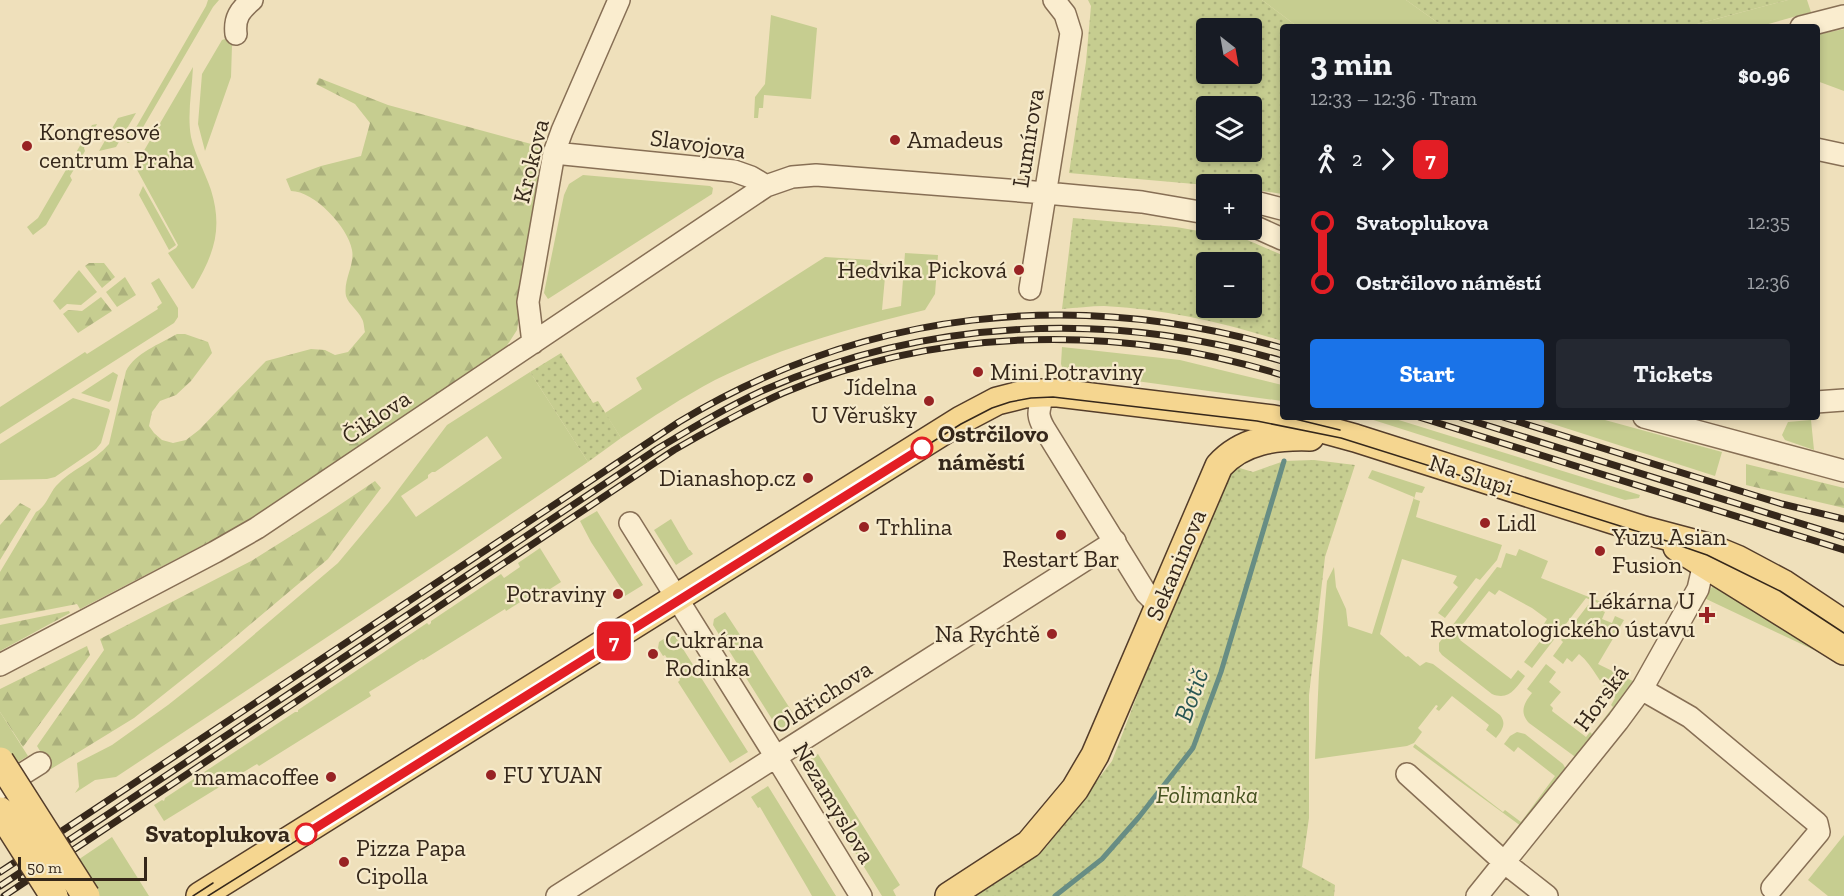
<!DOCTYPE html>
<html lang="en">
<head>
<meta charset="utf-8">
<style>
	:root { --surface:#171b24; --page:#242831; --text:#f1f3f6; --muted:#9ea1a6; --accent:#1a73e8 }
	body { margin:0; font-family:"Zilla Slab",serif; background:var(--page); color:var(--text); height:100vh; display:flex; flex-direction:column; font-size:22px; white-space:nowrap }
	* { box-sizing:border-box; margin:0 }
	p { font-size:20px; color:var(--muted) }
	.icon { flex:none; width:33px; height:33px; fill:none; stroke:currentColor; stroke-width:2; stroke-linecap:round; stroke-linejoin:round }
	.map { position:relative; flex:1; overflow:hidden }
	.details { position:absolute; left:1280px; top:24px; width:540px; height:396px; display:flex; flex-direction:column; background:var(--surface); border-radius:6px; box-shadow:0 3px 9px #0003 }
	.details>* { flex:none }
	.badge { padding:0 12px; border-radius:9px; font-size:21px; line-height:39px }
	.needle { width:39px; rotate:149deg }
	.fabs { position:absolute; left:1196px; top:18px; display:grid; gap:12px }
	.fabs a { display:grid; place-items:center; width:66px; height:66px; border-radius:6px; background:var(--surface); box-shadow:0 3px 9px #0003; font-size:30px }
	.scale { position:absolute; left:18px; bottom:15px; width:129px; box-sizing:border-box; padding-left:6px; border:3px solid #35271a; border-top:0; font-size:16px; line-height:21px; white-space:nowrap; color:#35271a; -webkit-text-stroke:4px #f6eacb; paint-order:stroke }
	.map>.badge { position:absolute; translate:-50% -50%; box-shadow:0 0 0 3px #fff }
	.legs { display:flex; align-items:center; gap:9px; height:66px; padding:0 30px; font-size:20px }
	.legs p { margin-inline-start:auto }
	.overview { display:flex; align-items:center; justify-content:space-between; height:102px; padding:0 30px }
	h1 { font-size:33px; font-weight:700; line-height:45px }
	.primary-button { display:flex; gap:12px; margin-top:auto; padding:12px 30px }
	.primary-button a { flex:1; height:69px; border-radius:6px; background:var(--accent); color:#fff; font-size:24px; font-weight:700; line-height:69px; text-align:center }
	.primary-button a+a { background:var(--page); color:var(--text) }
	ul { padding:0 30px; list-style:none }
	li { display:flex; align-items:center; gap:21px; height:60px; font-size:22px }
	li i { display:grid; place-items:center; width:9px; height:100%; margin:0 8px; background:currentColor }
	li i::after { content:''; width:15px; height:15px; margin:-8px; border:4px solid; border-radius:50%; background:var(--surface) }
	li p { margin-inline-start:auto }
	li:first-child i { background:linear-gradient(#0000 50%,currentColor 0) }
	li:last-child i { background:linear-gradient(currentColor 50%,#0000 0) }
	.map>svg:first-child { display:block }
	.green { fill:#c6cd90; fill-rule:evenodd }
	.forest { fill:url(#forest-firs) }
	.park { fill:url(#park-dots); fill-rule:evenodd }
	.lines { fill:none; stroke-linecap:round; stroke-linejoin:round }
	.stream { stroke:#678d84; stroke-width:5 }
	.minor-casing { stroke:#876f55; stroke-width:24 }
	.major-casing { stroke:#543d2a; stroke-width:30 }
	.minor { stroke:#faedcf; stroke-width:21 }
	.major { stroke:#f5d690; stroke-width:27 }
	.tram { stroke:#35271a; stroke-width:1.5 }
	.rail-casing { stroke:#35271a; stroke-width:7 }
	.rail { stroke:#f6eacb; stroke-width:4.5; stroke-dasharray:14; stroke-linecap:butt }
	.major-bridge-casing { stroke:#543d2a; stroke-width:30; stroke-linecap:butt }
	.major-bridge { stroke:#f5d690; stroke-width:27 }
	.line-1-casing { stroke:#fff; stroke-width:14 }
	.line-1 { stroke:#e31e25; stroke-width:9 }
	.poi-dot { fill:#982324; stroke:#f6eacb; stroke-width:2 }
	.stop-1-dot { fill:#fff; stroke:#e31e25; stroke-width:3 }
	.labels { text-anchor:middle; stroke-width:4.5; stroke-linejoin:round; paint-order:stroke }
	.poi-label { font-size:24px; fill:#35271a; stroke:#f6eacb; text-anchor:start }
	.street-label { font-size:24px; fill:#35271a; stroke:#f6eacb }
	.stop-label { font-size:24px; font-weight:bold; fill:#35271a; stroke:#f6eacb; text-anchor:start }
	.park-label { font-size:24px; font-style:italic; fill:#465220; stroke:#f6eacb }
	.water-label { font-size:26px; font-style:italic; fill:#295653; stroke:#f6eacb }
</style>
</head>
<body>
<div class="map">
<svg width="1844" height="896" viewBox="0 0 1844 896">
	<defs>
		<pattern id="forest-firs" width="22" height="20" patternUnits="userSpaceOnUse" patternTransform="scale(1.5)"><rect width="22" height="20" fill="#c6cd90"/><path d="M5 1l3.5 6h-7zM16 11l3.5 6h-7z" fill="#abb07c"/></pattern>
		<pattern id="park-dots" width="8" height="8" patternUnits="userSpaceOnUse" patternTransform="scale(1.5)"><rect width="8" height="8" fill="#c6cd90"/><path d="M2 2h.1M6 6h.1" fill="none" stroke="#abb07c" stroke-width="1.8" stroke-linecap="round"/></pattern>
	</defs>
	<rect width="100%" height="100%" fill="#efe0bb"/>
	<path class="green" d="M208,0H219L213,7L135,141L127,143L206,6Z
		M1262,0H1406L1444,27H1298Z
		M1788,0H1807L1811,12L1758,27H1686Z
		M771,15L817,28L811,99L764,95L763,108H759L758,118H754L755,97L765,84Z
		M1844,29V91L1817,81L1816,35Z
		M225,39L232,45L231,77L205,151L198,124L202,74L222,40Z
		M193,67C192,90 187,115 191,137C195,155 205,172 211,190C223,229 214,254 194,288L192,289L168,253L176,248L178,245L135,166Z
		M136,113L116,147L99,151L118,118Z
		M97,124L84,148L85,151L70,176L72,180L46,225L33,235L27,227L38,218L92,125Z
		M583,175L710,186L713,188L712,194L548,299L544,293L564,195L569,184Z
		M143,186L176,245L169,250L139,195Z
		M905,253L938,255L935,294L925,310C854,327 781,347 715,380C683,397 651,418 621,438L605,413L642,389L636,378L825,257L872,260L886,266L882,310L901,306Z
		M79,270L97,292L81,305L67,304L60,310L53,301Z
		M159,278L178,308V317L174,323L0,434V407L85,352L87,354L158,309L157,307L162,303L151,283Z
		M1062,347L1180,360L1282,385V401L1129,380L1123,378V373L1106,370L1105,376L1063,370L1061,364Z
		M113,372L118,375L111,400L109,402L81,393Z
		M530,372L588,462L454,553L116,777L95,780L75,793L79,787L77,763L112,745L168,705L216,667L338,563L389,502L447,425ZM487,436L502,458L416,517L401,496L428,478V475L432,472H435Z
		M73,398L109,409L110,411L101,443L96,449L55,477L47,479L0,480V444Z
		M1364,417H1389L1640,495L1639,498L1625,500Z
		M1531,417H1594L1722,452L1715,476Z
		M1811,420L1814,450L1785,440L1782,435L1788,422Z
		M1372,470L1425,487L1422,493L1416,492L1414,499L1420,501L1416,517L1502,545L1497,560L1480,580L1476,578L1445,618L1438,613L1458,587L1453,583L1457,576L1402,559L1380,634L1406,657L1408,656L1420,666L1426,662L1433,664L1500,715C1507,724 1502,730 1496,738L1486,730L1489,725L1452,696L1439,711L1436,709L1438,706L1436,705L1418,728L1422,732L1414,743L1407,746L1315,759L1319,673L1327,581L1334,567L1336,587L1346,609L1348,626L1372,634L1414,497L1368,478Z
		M597,511L643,585L625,596V594L591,542L580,521Z
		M671,519L689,550H690L693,554L676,565L654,530Z
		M540,548L561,582L536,598L533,594L506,611L505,609L423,660L422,659L369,692L371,696L259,766L257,764L164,821L154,805L162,800L164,801L165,798L295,712H298V710L427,623L429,625L431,623V621L501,574L504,578L520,567L518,563Z
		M1519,549L1548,561L1541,578L1604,603L1603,605L1586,598L1532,668L1524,662L1548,631L1542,627L1547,619L1532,608L1499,590L1495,595L1489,591L1459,629L1465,634L1460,640L1511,679L1518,670L1525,676C1516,688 1509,701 1492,694L1442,655L1439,651V643L1497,567L1501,568L1506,553L1516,556Z
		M1714,585L1831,658L1702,597Z
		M1588,605L1605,612L1602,619L1612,623L1615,616L1624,620L1598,664L1637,683L1579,756H1574L1529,723C1519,712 1524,703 1532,693L1527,689L1546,664L1556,672L1549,682L1561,692L1550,705L1553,708L1552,711L1586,737L1590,732L1592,734L1613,707L1611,705L1615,698C1600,686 1594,666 1579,654L1572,662L1567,658L1563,664L1553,656L1563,642L1561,640Z
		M725,612L744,641L746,640L798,721L780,732L713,625L714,619Z
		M673,633L748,752L730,763L678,682L680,680L665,655L663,656L658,648L659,642Z
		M0,712L28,756L0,773Z
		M1517,732L1525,734L1563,764L1567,771L1525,829L1413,747L1415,744L1503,812L1505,810L1521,822L1555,776L1518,747L1514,752L1504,744L1510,736Z
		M818,754L900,885L893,890L896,896H882L801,765Z
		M768,786L836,896H812L807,887L760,807L758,808L751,797Z
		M1844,835V896H1828L1808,880Z
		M112,837L149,896H73L66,868Z"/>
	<path class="forest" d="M319,78L388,105L546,148L517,330L506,347L310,480L234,529L80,609L77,604L0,619V572L36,512C46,507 49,494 56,486C71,469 94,462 109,444L126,371C135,353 160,344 177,334H185L208,342L212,353L191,381L176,395L160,401L152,412L149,426L154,433L162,440L173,443L186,440L199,430L266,361L311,349L325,350L335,355L348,352L365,332C364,328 364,322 362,319C358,310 349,305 346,296C343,280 355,265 352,250C348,227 314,191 291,191L286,179L321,166L361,156L370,123L355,104L316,84Z
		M89,263H104L115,277L102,288L85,266Z
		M125,277L136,295L117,307L106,292Z
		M101,297L112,311L78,333L63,314L68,310L82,311Z
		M1746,464L1844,488V508L1746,485Z
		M375,481L381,488L328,559L227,644L134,718L51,769L37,746L104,650L100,639L253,560L326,514Z
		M20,503L31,509L0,560V525Z
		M69,611L70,613L0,651V625Z
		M87,646L90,655L23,747L0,712V689Z"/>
	<path class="park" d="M1088,0H1262L1298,27H1282V194L1251,189V184L1206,185L1069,173L1086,62L1091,6ZM1251,28V74H1206V28ZM1251,106V152H1206V106Z
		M1406,0H1788L1686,27H1444Z
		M1073,218L1176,227L1245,239L1282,255V341C1225,323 1165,309 1104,306C1091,306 1076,308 1062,309ZM1251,262V308H1206V262Z
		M561,353L593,403L598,401L621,438L588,462L530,372Z
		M1314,460L1355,465L1325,557L1309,695V818L1302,867L1335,885L1334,896H973L1047,846L1112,761L1150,662L1216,483L1233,466L1253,472L1284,461Z"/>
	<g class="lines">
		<path class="stream" d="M1055,896L1102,859L1139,817L1193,748L1221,672L1284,461"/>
		<defs>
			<path id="minor" d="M1801,27L1844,16
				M236,34C234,18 240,10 252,0
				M1816,149L1844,155
				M554,153L734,171L751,177L766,186
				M1251,201L1282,209
				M1251,225L1282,239
				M1030,289L1071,33L1065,14L1054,0
				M533,343L528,302L554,153L562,131L619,0
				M1042,393C1042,409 1034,410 1044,428L1146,593L1158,605
				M1816,402L1844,400
				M1644,417L1844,471
				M630,523L776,757L861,896
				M0,665L215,552L257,528L766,186L792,177L816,175L1046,193L1142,202L1206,213
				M1643,687L1650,694L1690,717L1817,823L1819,832L1772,888
				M1407,774L1505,863L1547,896
				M0,788L40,763
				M557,896L1115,541
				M1477,896L1618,721L1643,687L1698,589L1707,550"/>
			<path id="major" d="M1677,547L1844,651
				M200,896L961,420L997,401L1025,394L1042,393H1058L1273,419L1315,427L1355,438L1644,530L1708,547L1737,559L1784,584L1844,624
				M949,896L1029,844L1075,789L1095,755L1219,466C1242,440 1276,436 1310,437"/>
		</defs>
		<use href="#minor" class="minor-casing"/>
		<use href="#major" class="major-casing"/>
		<use href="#minor" class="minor"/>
		<use href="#major" class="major"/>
		<path class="tram" d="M1287,417L1340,430
			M193,896L213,883
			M208,896L961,424L992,408L1010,402L1031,398L1053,397L1257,421L1341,438L1655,537L1707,555L1780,591L1844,633"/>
		<defs>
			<path id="rail" d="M1419,417L1844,550
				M1460,417L1844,537
				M1503,417L1782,504L1844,519
				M0,872L679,422C865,310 1075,287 1282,348
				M0,886L657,449C692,428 727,407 764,390C928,318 1112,310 1282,361
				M4,896L674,450C710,429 745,410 783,393C941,326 1120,324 1282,375"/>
		</defs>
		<use href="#rail" class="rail-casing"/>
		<use href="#rail" class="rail"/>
		<defs>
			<path id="major-bridge" d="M0,761L86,896
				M0,811L54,896"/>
		</defs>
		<use href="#major-bridge" class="major-bridge-casing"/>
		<use href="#major-bridge" class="major-bridge"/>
	</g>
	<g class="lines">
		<defs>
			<path id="line-1" d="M306,834L922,448"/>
		</defs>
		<use href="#line-1" class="line-1-casing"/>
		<use href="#line-1" class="line-1"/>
	</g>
	<g class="poi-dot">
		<circle cx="895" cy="140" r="6"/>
		<circle cx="27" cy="146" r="6"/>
		<circle cx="1019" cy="270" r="6"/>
		<circle cx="978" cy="372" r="6"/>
		<circle cx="929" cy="401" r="6"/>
		<circle cx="808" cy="478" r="6"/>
		<circle cx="1485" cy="523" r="6"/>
		<circle cx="864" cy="527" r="6"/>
		<circle cx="1061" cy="535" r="6"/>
		<circle cx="1600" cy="551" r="6"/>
		<circle cx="618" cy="594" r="6"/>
		<path d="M1704 606h6v6h6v6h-6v6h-6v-6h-6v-6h6z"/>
		<circle cx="1052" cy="634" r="6"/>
		<circle cx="653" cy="654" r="6"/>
		<circle cx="491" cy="775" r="6"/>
		<circle cx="331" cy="777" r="6"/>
		<circle cx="344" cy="862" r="6"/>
	</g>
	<g class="stop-1-dot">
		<circle cx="922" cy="448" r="10"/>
		<circle cx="306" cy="834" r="10"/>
	</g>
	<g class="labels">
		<g class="poi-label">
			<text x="39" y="140">Kongresové<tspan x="39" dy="28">centrum Praha</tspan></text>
			<text x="907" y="148">Amadeus</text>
			<text x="1007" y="278" text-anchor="end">Hedvika Picková</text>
			<text x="990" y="380">Mini Potraviny</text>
			<text x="917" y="395" text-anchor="end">Jídelna<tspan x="917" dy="28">U Věrušky</tspan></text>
			<text x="796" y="486" text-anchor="end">Dianashop.cz</text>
			<text x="1497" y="531">Lidl</text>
			<text x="876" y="535">Trhlina</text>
			<text x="1612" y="545">Yuzu Asian<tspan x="1612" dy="28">Fusion</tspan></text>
			<text x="1061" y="567" text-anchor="middle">Restart Bar</text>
			<text x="606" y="602" text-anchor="end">Potraviny</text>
			<text x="1695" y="609" text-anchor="end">Lékárna U<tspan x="1695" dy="28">Revmatologického ústavu</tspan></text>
			<text x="1040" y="642" text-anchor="end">Na Rychtě</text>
			<text x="665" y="648">Cukrárna<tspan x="665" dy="28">Rodinka</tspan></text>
			<text x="503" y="783">FU YUAN</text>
			<text x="319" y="785" text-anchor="end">mamacoffee</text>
			<text x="356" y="856">Pizza Papa<tspan x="356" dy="28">Cipolla</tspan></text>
		</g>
		<g class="street-label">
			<text transform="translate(1028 138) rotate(-81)" y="8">Lumírova</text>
			<text transform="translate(698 144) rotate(8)" y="8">Slavojova</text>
			<text transform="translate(531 161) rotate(-76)" y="8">Krokova</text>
			<text transform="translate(376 417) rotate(-34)" y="8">Čiklova</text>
			<text transform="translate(1471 475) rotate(18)" y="8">Na Slupi</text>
			<text transform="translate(1176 565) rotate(-67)" y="8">Sekaninova</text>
			<text transform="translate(822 697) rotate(-33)" y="8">Oldřichova</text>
			<text transform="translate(1601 698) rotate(-54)" y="8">Horská</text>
			<text transform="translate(834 803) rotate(59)" y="8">Nezamyslova</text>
		</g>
		<g class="stop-label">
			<text x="938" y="442">Ostrčilovo<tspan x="938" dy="28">náměstí</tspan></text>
			<text x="290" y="842" text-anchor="end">Svatoplukova</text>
		</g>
		<g class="park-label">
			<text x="1207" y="803">Folimanka</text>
		</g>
		<g class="water-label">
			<text transform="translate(1191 695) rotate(-70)" y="9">Botič</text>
		</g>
	</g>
</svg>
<div class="fabs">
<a><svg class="needle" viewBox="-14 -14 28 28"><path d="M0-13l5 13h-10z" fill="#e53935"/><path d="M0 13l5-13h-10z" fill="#9ea1a6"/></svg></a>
<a><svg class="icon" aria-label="layers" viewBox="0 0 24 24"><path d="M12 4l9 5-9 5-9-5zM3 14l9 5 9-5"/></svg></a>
<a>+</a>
<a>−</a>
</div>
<div class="scale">50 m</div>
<b class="badge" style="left:614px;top:641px;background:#e31e25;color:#fff">7</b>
<section class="details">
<div class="overview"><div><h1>3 min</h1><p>12:33 – 12:36 · Tram</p></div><b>$0.96</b></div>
<div class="legs"><svg class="icon" aria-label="walk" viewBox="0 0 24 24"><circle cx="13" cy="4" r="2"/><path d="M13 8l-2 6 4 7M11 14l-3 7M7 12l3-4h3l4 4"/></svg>2<svg class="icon" aria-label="forward" viewBox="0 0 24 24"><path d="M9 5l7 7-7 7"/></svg><b class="badge" style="background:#e31e25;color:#fff">7</b></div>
<ul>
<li><i style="color:#e31e25"></i><b>Svatoplukova</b><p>12:35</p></li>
<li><i style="color:#e31e25"></i><b>Ostrčilovo náměstí</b><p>12:36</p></li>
</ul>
<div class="primary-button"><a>Start</a><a>Tickets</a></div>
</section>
</div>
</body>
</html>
